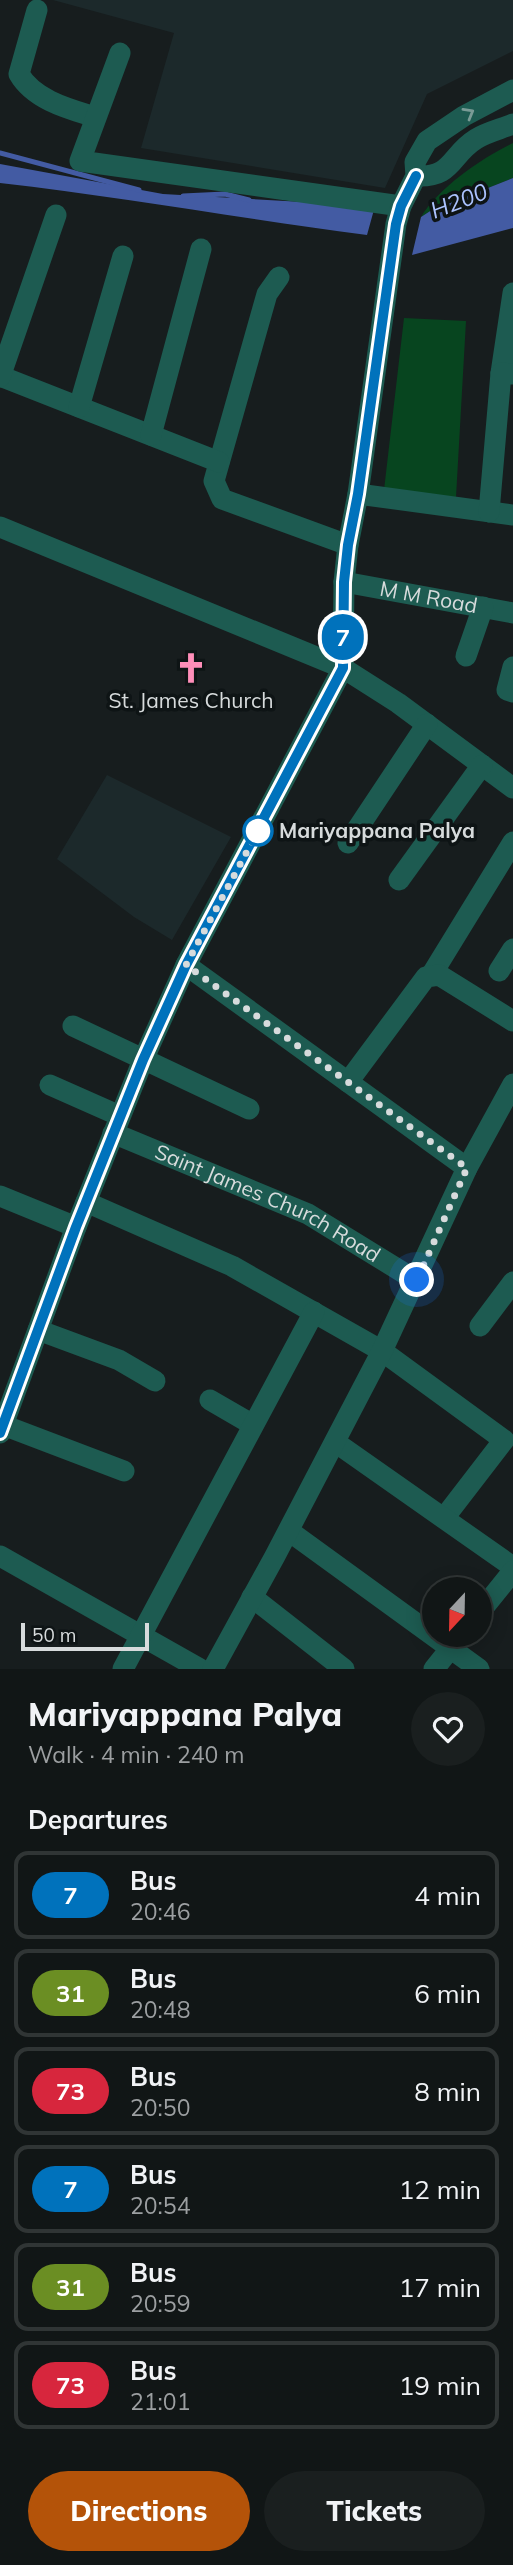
<!DOCTYPE html>
<html lang="en">
<head>
<meta charset="utf-8">
<style>
	:root { --surface:#111616; --page:#1a1f1f; --text:#f1f3f6; --muted:#9c9fa1; --line:#303535; --accent:#b45309 }
	body { margin:0; font-family:Mulish,sans-serif; background:var(--page); color:var(--text); height:100vh; display:flex; flex-direction:column; font-size:26px; white-space:nowrap }
	* { box-sizing:border-box; margin:0 }
	p { font-size:23px; color:var(--muted) }
	.icon { flex:none; width:38px; height:38px; fill:none; stroke:currentColor; stroke-width:2; stroke-linecap:round; stroke-linejoin:round }
	.map { position:relative; height:1669px; overflow:hidden }
	.details { display:flex; flex-direction:column; background:var(--surface); flex:1 }
	.details>* { flex:none }
	.badge { padding:0 14px; border-radius:23px; font-size:24px; line-height:46px }
	.needle { width:46px; rotate:202deg }
	.controls { position:absolute; left:422px; top:1577px; display:grid; gap:14px }
	.controls a { display:grid; place-items:center; width:70px; height:70px; border-radius:50%; background:var(--surface); box-shadow:0 4px 18px #0003,0 0 0 2px var(--line); font-size:35px }
	.scale { position:absolute; left:21px; bottom:18px; width:128px; box-sizing:border-box; padding-left:7px; border:4px solid #d7dbdc; border-top:0; font-size:19px; line-height:24px; white-space:nowrap; color:#d7dbdc; -webkit-text-stroke:5px #0e1415; paint-order:stroke }
	.you { position:absolute; width:35px; height:35px; margin:-18px; border:5px solid #fff; border-radius:50%; background:#1a73e8; box-shadow:0 0 0 10px #1a73e833 }
	.map>.badge { position:absolute; translate:-50% -50%; box-shadow:0 0 0 4px #fff }
	h2 { padding:0 28px; font-size:26px; line-height:63px }
	.round { display:grid; place-items:center; flex:none; width:74px; height:74px; border-radius:37px; background:var(--page) }
	.overview { display:flex; align-items:center; justify-content:space-between; height:119px; padding:0 28px }
	h1 { font-size:33px; font-weight:800; line-height:52px }
	.cta { display:flex; gap:14px; margin-top:auto; padding:14px 28px }
	.cta a { flex:1; height:80px; border-radius:42px; background:var(--accent); color:#fff; font-size:28px; font-weight:800; line-height:80px; text-align:center }
	.cta a+a { background:var(--page); color:var(--text) }
	ul { padding:0; list-style:none }
	li { display:flex; align-items:center; gap:21px; height:88px; margin:0 14px 10px; padding:0 14px; border:4px solid var(--line); border-radius:14px }
	li div { flex:1 }
	li b { display:block; font-size:26px }
	li em { font-style:normal }
	li .badge { min-width:77px; font-weight:700; text-align:center }
	.map>svg:first-child { display:block }
	.built { fill:#1c292b }
	.green { fill:#07451f }
	.water { fill:#435ba3 }
	.lines { fill:none; stroke-linecap:round; stroke-linejoin:round }
	.stream { stroke:#435ba3; stroke-width:5 }
	.minor { stroke:#1d5b51; stroke-width:21 }
	.oneway { stroke:#7a9b96 }
	.line-casing { stroke:#fff; stroke-width:16 }
	.line { stroke:#0072bc; stroke-width:10 }
	.walk { stroke:#d7dbdc; stroke-width:7; stroke-dasharray:0 12.6 }
	.stop-dot { fill:#fff; stroke:#0072bc; stroke-width:3.5 }
	.labels { text-anchor:middle; stroke-width:7; stroke-linejoin:round; paint-order:stroke }
	.street-label { font-size:21px; fill:#d7dbdc; stroke:#0e1415 }
	.poi-label { font-size:21px; fill:#d7dbdc; stroke:#0e1415 }
	.stop-label { font-size:21px; font-weight:bold; fill:#d7dbdc; stroke:#0e1415; text-anchor:start }
	.water-label { font-size:23px; font-style:italic; fill:#abc2fe; stroke:#0e1415 }
</style>
</head>
<body>
<div class="map">
<svg width="513" height="1669" viewBox="0 0 513 1669">
	<rect width="100%" height="100%" fill="#171d1e"/>
	<path class="built" d="M53,0H513V51L427,94L385,188L141,148L174,33Z
		M107,775L231,837L172,940L134,917L57,859Z"/>
	<path class="green" d="M513,143V178L450,203L444,202L421,217C438,188 483,157 513,143Z
		M404,318L466,321L456,497L384,490Z"/>
	<path class="water" d="M0,164L163,194L375,206L367,235C244,219 123,197 0,183Z
		M513,178V228L412,255L421,217L444,202L450,203Z"/>
	<g class="lines">
		<path class="stream" d="M0,153L139,190
			M183,196L225,194L249,200"/>
		<g class="minor">
			<path d="M37,10L19,74C34,100 69,109 95,117"/>
			<path d="M120,53L80,161L401,206"/>
			<path d="M416,176C453,178 450,155 476,139C487,132 501,129 513,124"/>
			<path d="M279,277L267,294L214,481L222,499L348,545"/>
			<path d="M501,373L513,293"/>
			<path d="M0,376L219,462"/>
			<path d="M0,377L56,215"/>
			<path d="M79,407L123,256"/>
			<path d="M151,435L201,249"/>
			<path d="M358,494L513,515"/>
			<path d="M489,512L501,373L513,374"/>
			<path d="M0,527L343,668L398,703L513,788"/>
			<path id="s1" d="M344,582L513,613"/>
			<path d="M466,656L483,607"/>
			<path d="M513,667L507,690L513,692"/>
			<path d="M348,843L427,724"/>
			<path d="M399,880L482,765"/>
			<path d="M186,965L467,1168"/>
			<path d="M499,971L513,949"/>
			<path d="M432,974L513,842"/>
			<path d="M73,1026L249,1109"/>
			<path d="M348,1082L426,977L439,975L513,1021"/>
			<path d="M50,1085L120,1116"/>
			<path id="s2" d="M113,1133L308,1214L417,1281"/>
			<path d="M0,1196L76,1227"/>
			<path d="M86,1202L232,1266L382,1351L504,1440L444,1518"/>
			<path d="M480,1326L513,1282"/>
			<path d="M38,1330L119,1360L155,1381"/>
			<path d="M210,1400L253,1425"/>
			<path d="M3,1425L124,1471"/>
			<path d="M0,1433L76,1227L143,1060L186,965L343,668L344,582L348,545L358,494L396,224L401,206L416,176L415,162L427,141L464,116L513,90"/>
			<path d="M335,1442L513,1567"/>
			<path d="M289,1531L479,1669"/>
			<path d="M0,1556L200,1669"/>
			<path d="M252,1597L344,1669"/>
			<path d="M480,1612L513,1571"/>
			<path d="M123,1669L314,1312"/>
			<path d="M213,1669L275,1556L382,1351L467,1168L513,1084"/>
			<path d="M434,1669L462,1634"/>
		</g>
	</g>
	<defs><path id="oneway-chevron" d="M-2-3.5L2.5 0L-2 3.5" fill="none" stroke-width="1.6" stroke-linecap="round" stroke-linejoin="round" transform="scale(1.75)"/></defs>
	<use class="oneway" href="#oneway-chevron" transform="translate(469 113) rotate(-30)"/>
	<g class="lines">
		<defs>
			<path id="line" d="M0,1433L76,1227L143,1060L186,965L343,668L344,582L348,545L358,494L396,224L401,206L416,176"/>
		</defs>
		<use href="#line" class="line-casing"/>
		<use href="#line" class="line"/>
		<path class="walk" d="M258,831L186,965L467,1168L417,1280"/>
	</g>
	<defs>
		<symbol id="church-bare" viewBox="-9 -9 18 18"><path d="M-1.2-6h2.4v3.5h3.3v2.4h-3.3V6h-2.4V-.1h-3.3v-2.4h3.3Z" fill="#ff8eb9" stroke="#0e1415" stroke-width="2.5" paint-order="stroke"/></symbol>
	</defs>
	<g fill-rule="evenodd">
		<use href="#church-bare" x="169" y="646" width="44" height="44"/>
	</g>
	<circle class="stop-dot" cx="258" cy="831" r="14"/>
	<g class="labels">
		<g class="street-label">
			<text dy="7" stroke="none"><textPath href="#s1" startOffset="86">M M Road</textPath></text>
			<text dy="7" stroke="none"><textPath href="#s2" startOffset="170">Saint James Church Road</textPath></text>
		</g>
		<g class="poi-label">
			<text x="191" y="708">St. James Church</text>
		</g>
		<g class="stop-label">
			<text x="279" y="838">Mariyappana Palya</text>
		</g>
		<g class="water-label">
			<text transform="translate(459 201) rotate(-21)" y="8">H200</text>
		</g>
	</g>
</svg>
<div class="controls">
<a><svg class="needle" viewBox="-14 -14 28 28"><path d="M0-13l5 13h-10z" fill="#e53935"/><path d="M0 13l5-13h-10z" fill="#9c9fa1"/></svg></a>
</div>
<div class="scale">50 m</div>
<div class="you" style="left:417px;top:1280px"></div>
<b class="badge" style="left:343px;top:637px;background:#0072bc;color:#fff">7</b>
</div>
<section class="details">
<div class="overview"><div><h1>Mariyappana Palya</h1><p>Walk · 4 min · 240 m</p></div><a class="round"><svg class="icon" aria-label="heart" viewBox="0 0 24 24"><path d="M12 20l-8-8c-3-5 5-10 8-4 3-6 11-1 8 4z"/></svg></a></div>
<h2>Departures</h2>
<ul>
<li><span class="badge" style="background:#0072bc;color:#fff">7</span><div><b>Bus</b><p>20:46</p></div><em>4 min</em></li>
<li><span class="badge" style="background:#6b8e23;color:#fff">31</span><div><b>Bus</b><p>20:48</p></div><em>6 min</em></li>
<li><span class="badge" style="background:#d7263d;color:#fff">73</span><div><b>Bus</b><p>20:50</p></div><em>8 min</em></li>
<li><span class="badge" style="background:#0072bc;color:#fff">7</span><div><b>Bus</b><p>20:54</p></div><em>12 min</em></li>
<li><span class="badge" style="background:#6b8e23;color:#fff">31</span><div><b>Bus</b><p>20:59</p></div><em>17 min</em></li>
<li><span class="badge" style="background:#d7263d;color:#fff">73</span><div><b>Bus</b><p>21:01</p></div><em>19 min</em></li>
</ul>
<div class="cta"><a>Directions</a><a>Tickets</a></div>
</section>
</body>
</html>
